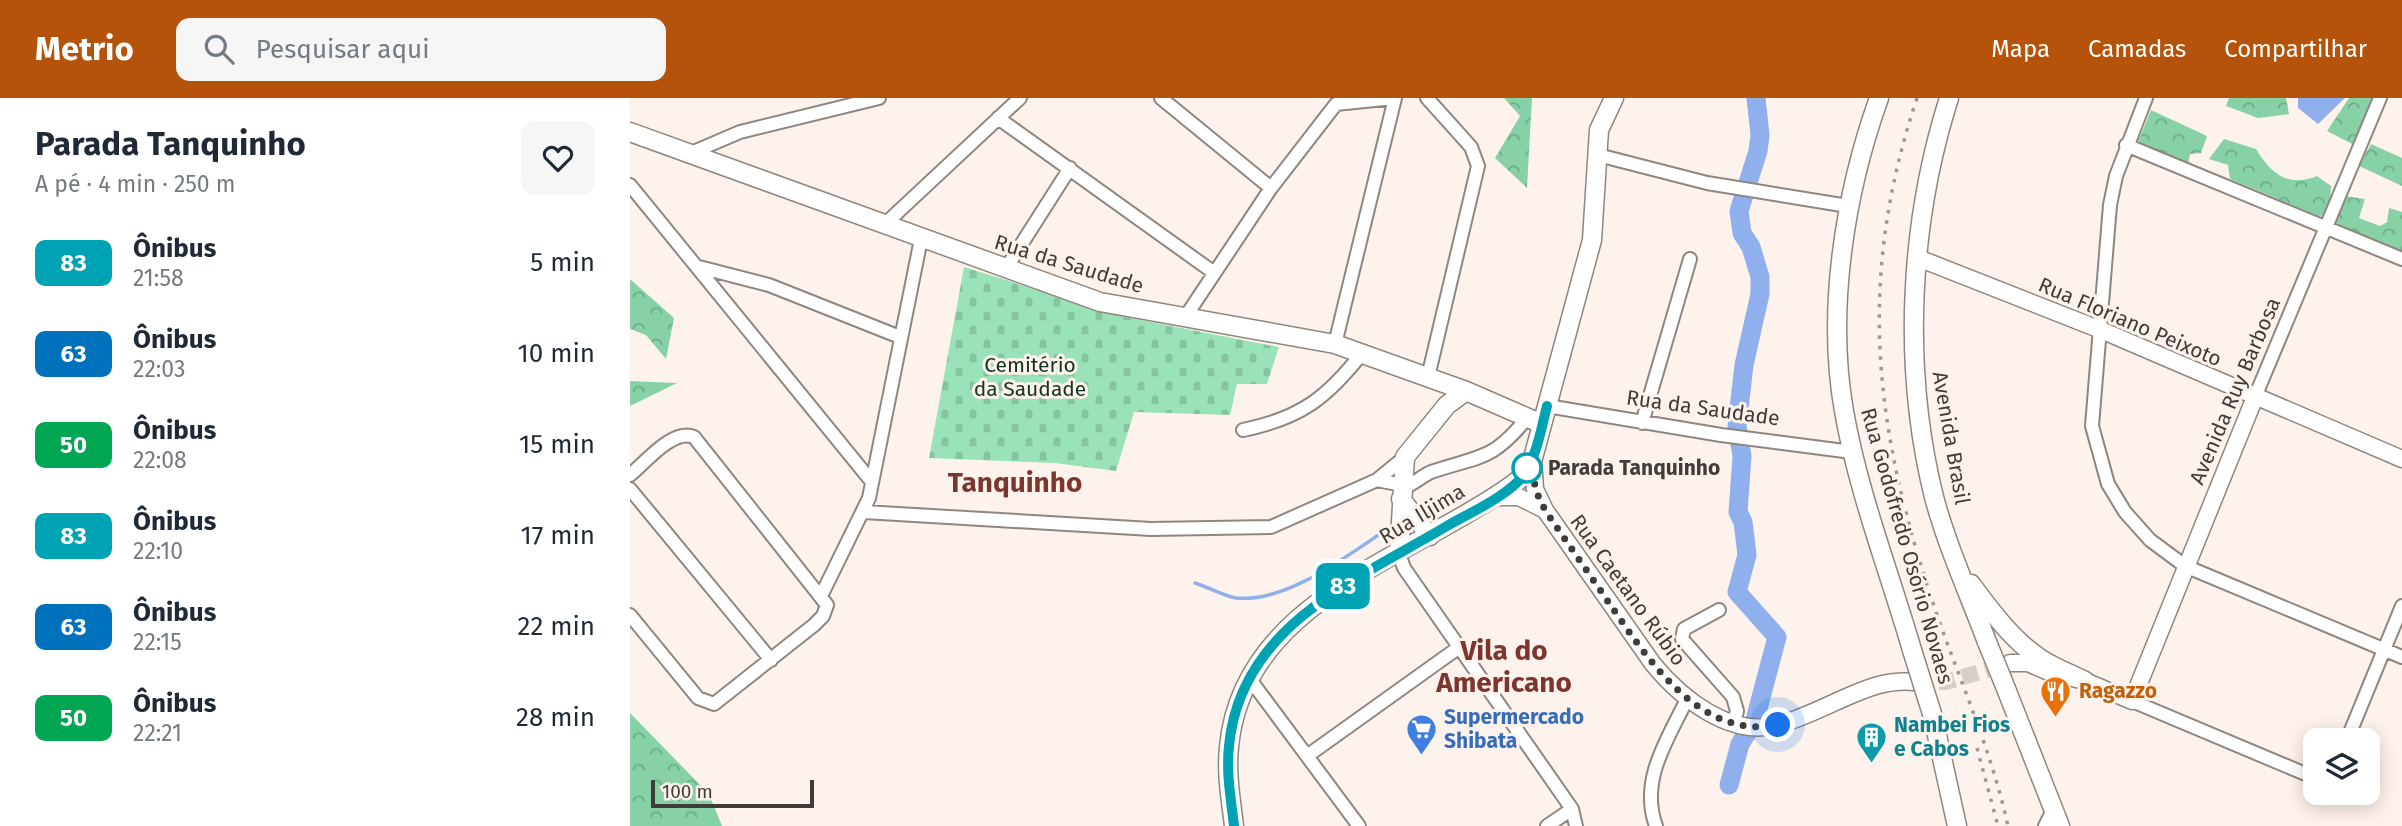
<!DOCTYPE html>
<html lang="pt">
<head>
<meta charset="utf-8">
<style>
	:root { --surface:#fff; --page:#f6f6f7; --text:#1f2937; --muted:#747a83; --accent:#b45309 }
	body { margin:0; font-family:"Fira Sans",sans-serif; background:var(--page); color:var(--text); height:100vh; display:flex; flex-direction:column; font-size:26px; white-space:nowrap }
	* { box-sizing:border-box; margin:0 }
	p { font-size:23px; color:var(--muted) }
	.icon { flex:none; width:38px; height:38px; fill:none; stroke:currentColor; stroke-width:2; stroke-linecap:round; stroke-linejoin:round }
	.map { position:relative; flex:1; overflow:hidden }
	.side { display:flex; flex-direction:column; background:var(--surface); width:630px }
	.side>* { flex:none }
	.badge { padding:0 14px; border-radius:10px; font-size:24px; line-height:46px }
	.fabs { position:absolute; left:1673px; top:630px; display:grid; gap:14px }
	.fabs a { display:grid; place-items:center; width:77px; height:77px; border-radius:14px; background:var(--surface); box-shadow:0 4px 18px #0003; font-size:35px }
	.scale { position:absolute; left:21px; bottom:18px; width:163px; box-sizing:border-box; padding-left:7px; border:4px solid #403c39; border-top:0; font-size:19px; line-height:24px; white-space:nowrap; color:#403c39; -webkit-text-stroke:5px #fef3ec; paint-order:stroke }
	.you { position:absolute; width:35px; height:35px; margin:-18px; border:5px solid #fff; border-radius:50%; background:#1a73e8; box-shadow:0 0 0 10px #1a73e833 }
	.map>.badge { position:absolute; translate:-50% -50%; box-shadow:0 0 0 4px #fff }
	.round { display:grid; place-items:center; flex:none; width:74px; height:74px; border-radius:14px; background:var(--page) }
	.summary { display:flex; align-items:center; justify-content:space-between; height:119px; padding:0 35px }
	h1 { font-size:33px; font-weight:700; line-height:52px }
	ul { padding:0; list-style:none }
	li { display:flex; align-items:center; gap:21px; height:91px; padding:0 35px }
	li div { flex:1 }
	li b { display:block; font-size:26px }
	li em { font-style:normal }
	li .badge { min-width:77px; font-weight:700; text-align:center }
	header { display:flex; align-items:center; gap:42px; box-sizing:border-box; height:98px; padding:0 35px; background:var(--accent); color:#fff }
	header strong { font-size:33px }
	nav { display:flex; gap:38px; margin-inline-start:auto; font-size:24px }
	.search { width:490px; height:63px; background:var(--page); display:flex; align-items:center; gap:18px; box-sizing:border-box; padding:0 24px; border-radius:14px; color:var(--muted); font-size:26px }
	main { display:flex; flex:1; min-height:0 }
	.map>svg:first-child { display:block }
	.forest { fill:url(#forest-crowns) }
	.cemetery { fill:url(#cemetery-stones) }
	.water { fill:#8fafed }
	.lines { fill:none; stroke-linecap:round; stroke-linejoin:round }
	.stream { stroke:#8fafed; stroke-width:3.5 }
	.river { stroke:#8fafed; stroke-width:19 }
	.tertiary-tunnel { stroke:#d8cec8; stroke-width:16; stroke-dasharray:16 8; stroke-linecap:butt }
	.minor-casing { stroke:#8f867f; stroke-width:16 }
	.tertiary-casing { stroke:#8f867f; stroke-width:19 }
	.secondary-casing { stroke:#8f867f; stroke-width:21 }
	.minor { stroke:#fff; stroke-width:12 }
	.tertiary { stroke:#fff; stroke-width:16 }
	.secondary { stroke:#fff; stroke-width:18 }
	.rail { stroke:#9f9792; stroke-width:3.5; stroke-dasharray:3.5 7; stroke-linecap:butt }
	.secondary-bridge-casing { stroke:#8f867f; stroke-width:21; stroke-linecap:butt }
	.secondary-bridge { stroke:#fff; stroke-width:18 }
	.line-casing { stroke:#fff; stroke-width:16 }
	.line { stroke:#00a3b4; stroke-width:10 }
	.walk { stroke:#403c39; stroke-width:7; stroke-dasharray:0 12.6 }
	.stop-dot { fill:#fff; stroke:#00a3b4; stroke-width:3.5 }
	.labels { text-anchor:middle; stroke-width:6; stroke-linejoin:round; paint-order:stroke }
	.street-label { font-size:21px; fill:#403c39; stroke:#fef3ec }
	.park-label { font-size:21px; fill:#133423; stroke:#fef3ec }
	.stop-label { font-size:21px; font-weight:bold; fill:#403c39; stroke:#fef3ec; text-anchor:start }
	.food-label { font-size:21px; font-weight:bold; fill:#c56008; stroke:#fef3ec; text-anchor:start }
	.shop-label { font-size:21px; font-weight:bold; fill:#366cbe; stroke:#fef3ec; text-anchor:start }
	.culture-label { font-size:21px; font-weight:bold; fill:#0d838f; stroke:#fef3ec; text-anchor:start }
	.district-label { font-size:28px; font-weight:bold; fill:#7c362e; stroke:#fef3ec }
</style>
</head>
<body>
<header>
<strong>Metrio</strong>
<div class="search"><svg class="icon" aria-label="search" viewBox="0 0 24 24"><circle cx="10" cy="10" r="6"/><path d="M15 15l6 6"/></svg>Pesquisar aqui</div>
<nav><a>Mapa</a><a>Camadas</a><a>Compartilhar</a></nav>
</header>
<main>
<section class="side">
<div class="summary"><div><h1>Parada Tanquinho</h1><p>A pé · 4 min · 250 m</p></div><a class="round"><svg class="icon" aria-label="heart" viewBox="0 0 24 24"><path d="M12 20l-8-8c-3-5 5-10 8-4 3-6 11-1 8 4z"/></svg></a></div>
<ul>
<li><span class="badge" style="background:#00a3b4;color:#fff">83</span><div><b>Ônibus</b><p>21:58</p></div><em>5 min</em></li>
<li><span class="badge" style="background:#0072bc;color:#fff">63</span><div><b>Ônibus</b><p>22:03</p></div><em>10 min</em></li>
<li><span class="badge" style="background:#00a651;color:#fff">50</span><div><b>Ônibus</b><p>22:08</p></div><em>15 min</em></li>
<li><span class="badge" style="background:#00a3b4;color:#fff">83</span><div><b>Ônibus</b><p>22:10</p></div><em>17 min</em></li>
<li><span class="badge" style="background:#0072bc;color:#fff">63</span><div><b>Ônibus</b><p>22:15</p></div><em>22 min</em></li>
<li><span class="badge" style="background:#00a651;color:#fff">50</span><div><b>Ônibus</b><p>22:21</p></div><em>28 min</em></li>
</ul>
</section>
<div class="map">
<svg width="1772" height="728" viewBox="0 0 1772 728">
	<defs>
		<pattern id="forest-crowns" width="20" height="18" patternUnits="userSpaceOnUse" patternTransform="scale(1.75)"><rect width="20" height="18" fill="#86d1a6"/><path d="M2 6a3 3 0 1 1 6 0M12 15a3 3 0 1 1 6 0" fill="none" stroke="#6fab88"/></pattern>
		<pattern id="cemetery-stones" width="16" height="16" patternUnits="userSpaceOnUse" patternTransform="scale(1.75)"><rect width="16" height="16" fill="#9ae2b8"/><path d="M2 7V4a2 2 0 0 1 4 0v3zM10 15v-3a2 2 0 0 1 4 0v3z" fill="#86c39f"/></pattern>
	</defs>
	<rect width="100%" height="100%" fill="#fef3ec"/>
	<path class="forest" d="M874,0H902L897,90L865,60L890,18Z
		M1599,0H1656L1659,16L1628,20L1596,8Z
		M1719,0H1742L1724,47L1697,33Z
		M1521,12L1577,38L1571,55L1560,56L1558,66L1508,44Z
		M1594,41L1626,51C1641,75 1657,90 1687,78L1701,88L1700,106L1690,120L1675,117L1646,100L1600,81L1598,67L1579,61Z
		M1741,46L1772,60V88L1729,68Z
		M1714,98L1735,101L1729,120L1750,128L1757,124L1759,110L1772,114V153L1705,126Z
		M0,181L44,220L36,261L16,237L0,231Z
		M0,283L47,285L0,308Z
		M0,615L79,696L92,728H0Z"/>
	<path class="cemetery" d="M334,169L495,219L649,249L637,286H607L600,317L504,314L486,373L425,365L299,360Z"/>
	<path class="water" d="M1668,0H1715L1688,26L1668,10Z"/>
	<g class="lines">
		<path class="stream" d="M565,485C578,489 593,498 606,500C660,505 721,454 765,426"/>
		<path class="river" d="M1099,687L1110,646L1125,622L1147,539L1107,494L1117,457L1113,424L1108,414L1112,358L1107,328L1114,267L1130,196V179L1121,149L1112,135L1109,113L1128,53L1130,37L1126,0"/>
		<path class="tertiary-tunnel" d="M1285,584H1316L1377,566"/>
		<defs>
			<path id="minor" d="M531,0L641,90
				M797,0L841,49L848,68L798,279
				M1516,0L1486,78L1480,107L1462,328L1478,386L1495,414L1520,442L1555,468L1772,559
				M368,20L583,174
				M1496,47L1772,161
				M61,55L110,34L249,0
				M968,57L1077,85L1218,108
				M0,87L242,384
				M254,127L390,0
				M69,169L139,187L270,239
				M375,172L440,70
				M554,221L641,90L706,6L764,0
				M705,246L765,0
				M1625,299L1750,0
				M917,308L1091,337L1222,354
				M1012,325L1060,161
				M613,332C671,320 697,300 733,254
				M0,377C15,365 43,330 64,339L197,507L193,518L184,527L84,606L68,600L0,517
				M747,382L777,388C785,385 792,378 801,374C851,357 861,364 898,319
				M0,391L141,562
				M234,414L521,431L641,429L747,382L775,359
				M769,456L774,470L942,711L946,728
				M191,498L239,400L291,141
				M1089,512L1054,531L1052,541L1103,599L1107,613L1104,624
				M619,580L729,728
				M1502,603L1685,680
				M1717,642L1772,508
				M677,658L828,550
				M917,728L942,711
				M1026,728C1009,682 1038,641 1057,601
				M1415,728L1423,712"/>
			<path id="tertiary" d="M1288,160L1471,232L1772,361
				M903,360L905,391L915,412L1023,566C1051,600 1100,640 1148,627C1170,621 1192,610 1212,601C1237,590 1258,581 1285,584
				M866,399H889L915,412
				M1380,565H1398L1421,575L1455,583L1502,603L1625,299"/>
			<path id="secondary" d="M1249,0C1215,95 1196,212 1214,313C1228,394 1259,473 1282,552
				M1319,0C1279,126 1272,270 1304,399C1317,448 1339,496 1357,544
				M0,34L470,204L705,246L836,293L912,326
				M771,401L800,438
				M769,456L775,359L817,307L836,293
				M1341,486C1361,513 1383,543 1411,561C1425,570 1441,576 1455,583
				M1373,583L1430,728
				M1303,619L1327,728
				M604,728C601,702 596,675 599,649C612,505 777,461 879,389L890,381L903,360L962,142L969,32L984,0"/>
		</defs>
		<use href="#minor" class="minor-casing"/>
		<use href="#tertiary" class="tertiary-casing"/>
		<use href="#secondary" class="secondary-casing"/>
		<use href="#minor" class="minor"/>
		<use href="#tertiary" class="tertiary"/>
		<use href="#secondary" class="secondary"/>
		<path class="rail" d="M1287,0C1225,186 1245,335 1307,517C1332,588 1362,655 1378,728
			M1347,650L1368,728"/>
		<defs>
			<path id="secondary-bridge" d="M1357,544L1373,583
				M1282,552L1303,619"/>
		</defs>
		<use href="#secondary-bridge" class="secondary-bridge-casing"/>
		<use href="#secondary-bridge" class="secondary-bridge"/>
	</g>
	<g class="lines">
		<defs>
			<path id="line" d="M604,728C601,701 596,675 599,648C610,528 726,482 817,428C841,414 876,399 893,378C907,358 911,331 917,308"/>
		</defs>
		<use href="#line" class="line-casing"/>
		<use href="#line" class="line"/>
		<path class="walk" d="M897,370L903,360L905,391L915,412C936,443 958,474 979,505C1018,561 1069,642 1148,627"/>
	</g>
	<defs>
		<symbol id="restaurant-pin" viewBox="-11 -11 22 30"><path d="M0 17L-7.5 6A9.5 9.5 0 1 1 7.5 6Z" fill="#e8710a" stroke="#fef3ec"/><path d="M-5-6h1v4h1v-4h1v4h1v-4h1v5L-1.5 .5V6h-2V.5L-5-1ZM5-6V6H3V1.5H1.5Q1.5-4 5-6Z" fill="#fff"/></symbol>
		<symbol id="supermarket-pin" viewBox="-11 -11 22 30"><path d="M0 17L-7.5 6A9.5 9.5 0 1 1 7.5 6Z" fill="#3f7fe0" stroke="#fef3ec"/><path d="M-6-5.5h2.5l.6 2H6L4.5 2H-2.5L-4.4-4H-6ZM-1.5 3.2a1.3 1.3 0 1 0 .1 0ZM3 3.2a1.3 1.3 0 1 0 .1 0Z" fill="#fff"/></symbol>
		<symbol id="building-pin" viewBox="-11 -11 22 30"><path d="M0 17L-7.5 6A9.5 9.5 0 1 1 7.5 6Z" fill="#0f9aa8" stroke="#fef3ec"/><path d="M-4-6H4V6H1V3H-1V6H-4ZM-2.5-4.3h1.7v1.8h-1.7ZM.8-4.3h1.7v1.8H.8ZM-2.5-1h1.7V.8h-1.7ZM.8-1h1.7V.8H.8Z" fill="#fff"/></symbol>
	</defs>
	<g fill-rule="evenodd">
		<use href="#restaurant-pin" x="1408" y="576" width="35" height="47"/>
		<use href="#supermarket-pin" x="774" y="614" width="35" height="47"/>
		<use href="#building-pin" x="1224" y="622" width="35" height="47"/>
	</g>
	<circle class="stop-dot" cx="897" cy="370" r="14"/>
	<g class="labels">
		<g class="street-label">
			<text transform="translate(439 166) rotate(17)" y="7">Rua da Saudade</text>
			<text transform="translate(1500 224) rotate(23)" y="7">Rua Floriano Peixoto</text>
			<text transform="translate(1605 293) rotate(-67)" y="7">Avenida Ruy Barbosa</text>
			<text transform="translate(1073 310) rotate(8)" y="7">Rua da Saudade</text>
			<text transform="translate(1321 340) rotate(80)" y="7">Avenida Brasil</text>
			<text transform="translate(792 416) rotate(-31)" y="7">Rua Iljima</text>
			<text transform="translate(1277 448) rotate(74)" y="7">Rua Godofredo Osório Novaes</text>
			<text transform="translate(998 492) rotate(54)" y="7">Rua Caetano Rúbio</text>
		</g>
		<g class="park-label">
			<text x="400" y="274">Cemitério<tspan x="400" dy="24">da Saudade</tspan></text>
		</g>
		<g class="stop-label">
			<text x="918" y="377">Parada Tanquinho</text>
		</g>
		<g class="food-label">
			<text x="1449" y="600">Ragazzo</text>
		</g>
		<g class="shop-label">
			<text x="814" y="626">Supermercado<tspan x="814" dy="24">Shibata</tspan></text>
		</g>
		<g class="culture-label">
			<text x="1264" y="634">Nambei Fios<tspan x="1264" dy="24">e Cabos</tspan></text>
		</g>
		<g class="district-label">
			<text x="385" y="394">Tanquinho</text>
			<text x="874" y="562">Vila do<tspan x="874" dy="32">Americano</tspan></text>
		</g>
	</g>
</svg>
<div class="fabs">
<a><svg class="icon" aria-label="layers" viewBox="0 0 24 24"><path d="M12 4l9 5-9 5-9-5zM3 14l9 5 9-5"/></svg></a>
</div>
<div class="scale">100 m</div>
<div class="you" style="left:1148px;top:627px"></div>
<b class="badge" style="left:713px;top:488px;background:#00a3b4;color:#fff">83</b>
</div>
</main>
</body>
</html>
